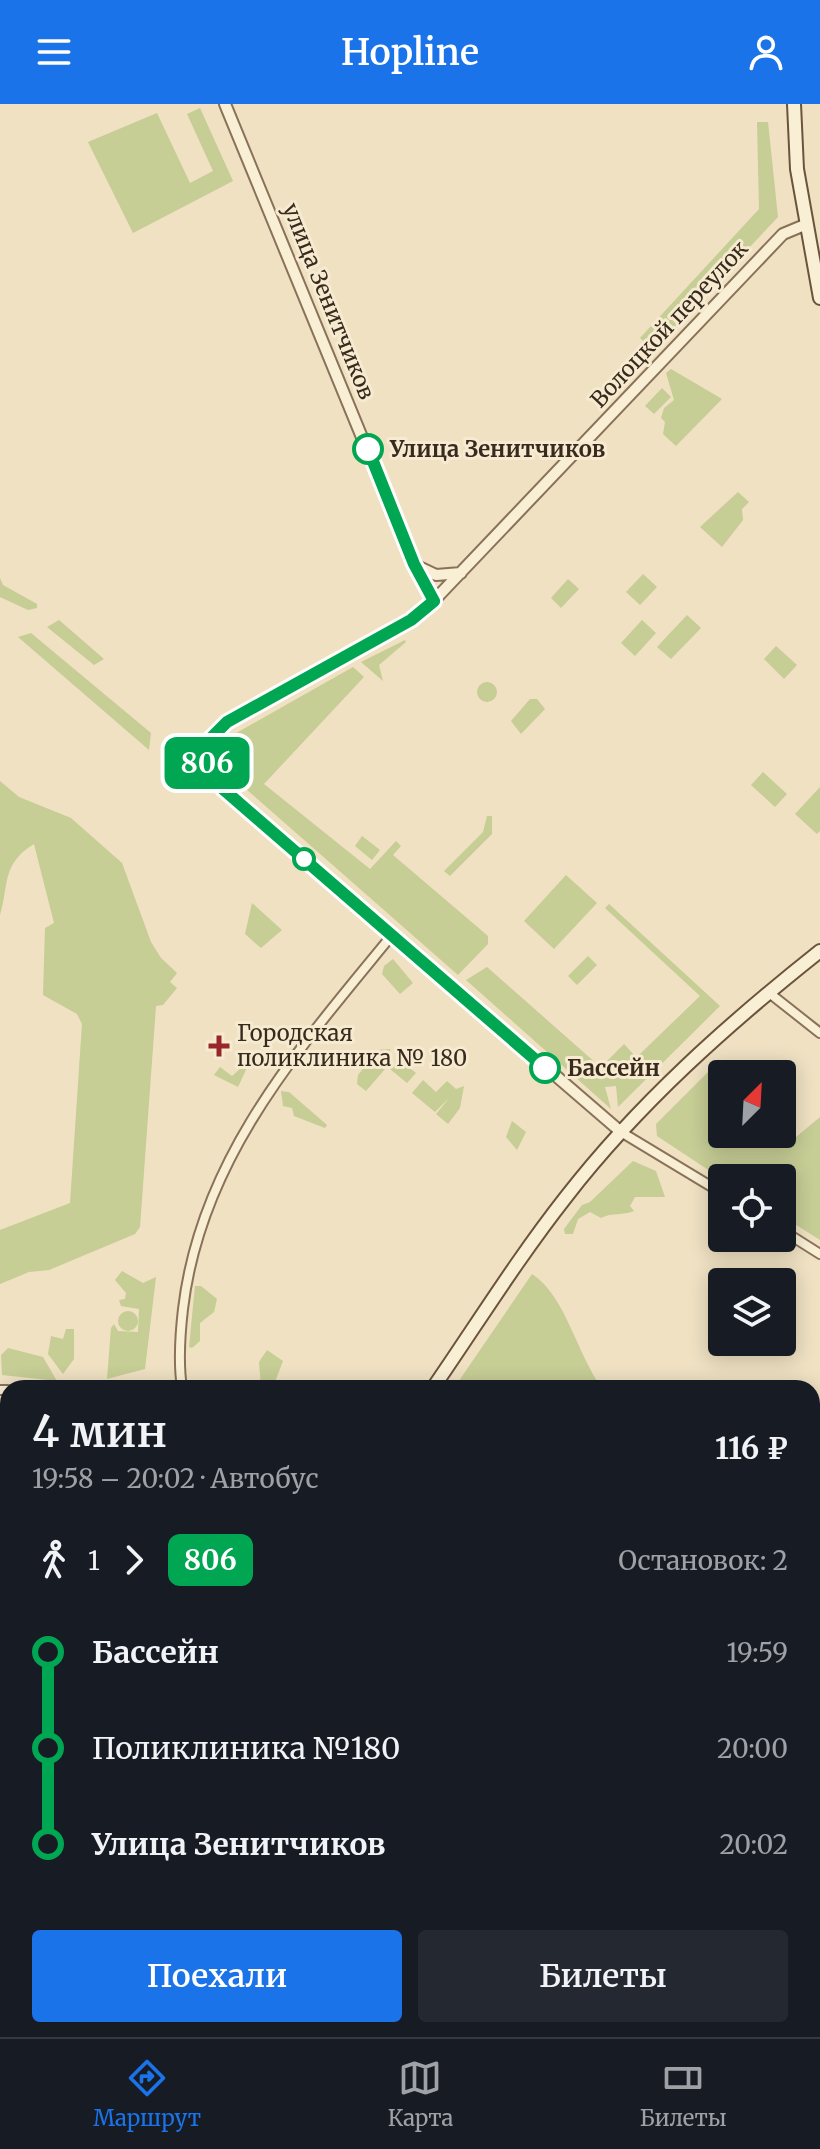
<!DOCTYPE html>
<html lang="ru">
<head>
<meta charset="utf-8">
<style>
	:root { --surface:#171b24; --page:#242831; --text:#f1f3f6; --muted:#9ea1a6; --line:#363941; --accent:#1a73e8 }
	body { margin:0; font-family:Merriweather,serif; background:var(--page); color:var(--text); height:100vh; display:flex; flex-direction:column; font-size:30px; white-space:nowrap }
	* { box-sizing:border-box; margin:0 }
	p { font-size:26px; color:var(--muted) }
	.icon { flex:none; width:44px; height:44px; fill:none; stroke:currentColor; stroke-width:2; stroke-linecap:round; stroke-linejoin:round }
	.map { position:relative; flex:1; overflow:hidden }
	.sheet { position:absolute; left:0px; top:1276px; width:820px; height:658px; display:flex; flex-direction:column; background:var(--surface); border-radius:24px 24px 0 0; box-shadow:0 4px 20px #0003 }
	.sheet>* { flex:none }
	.badge { padding:0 16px; border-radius:12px; font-size:28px; line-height:52px }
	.needle { width:52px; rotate:24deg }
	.fabs { position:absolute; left:708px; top:956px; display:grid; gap:16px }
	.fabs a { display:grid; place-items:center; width:88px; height:88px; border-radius:8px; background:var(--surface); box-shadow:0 4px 20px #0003; font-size:40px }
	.map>.badge { position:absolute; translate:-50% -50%; box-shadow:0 0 0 4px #fff }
	.legs { display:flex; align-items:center; gap:12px; height:88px; padding:0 32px; font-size:26px }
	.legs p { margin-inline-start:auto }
	.headline { display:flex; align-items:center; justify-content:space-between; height:136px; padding:0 32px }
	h1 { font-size:44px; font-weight:600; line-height:60px }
	.cta { display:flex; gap:16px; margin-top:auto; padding:16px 32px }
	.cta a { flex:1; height:92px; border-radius:8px; background:var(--accent); color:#fff; font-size:32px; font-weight:600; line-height:92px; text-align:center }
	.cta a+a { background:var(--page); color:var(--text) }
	ul { padding:0 32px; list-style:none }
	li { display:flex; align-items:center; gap:28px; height:96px; font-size:30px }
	li i { display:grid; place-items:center; width:12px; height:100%; margin:0 10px; background:currentColor }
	li i::after { content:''; width:20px; height:20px; margin:-10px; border:6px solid; border-radius:50%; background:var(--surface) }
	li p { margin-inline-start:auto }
	li:first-child i { background:linear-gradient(#0000 50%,currentColor 0) }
	li:last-child i { background:linear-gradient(currentColor 50%,#0000 0) }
	header { display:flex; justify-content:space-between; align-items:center; height:104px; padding:0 32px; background:var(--accent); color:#fff; font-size:36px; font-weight:600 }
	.tab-bar { display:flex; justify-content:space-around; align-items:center; height:112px; border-top:2px solid var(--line); background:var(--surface); font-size:22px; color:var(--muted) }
	.tab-bar a { display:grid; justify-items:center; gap:4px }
	.tab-bar .on { color:var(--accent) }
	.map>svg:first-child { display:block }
	.green { fill:#c6cd95 }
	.cemetery { fill:#bcc295 }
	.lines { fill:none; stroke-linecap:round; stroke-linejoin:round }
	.stream { stroke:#6b8f86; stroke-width:2 }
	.minor-casing { stroke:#897259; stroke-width:12 }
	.tertiary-casing { stroke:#897259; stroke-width:14 }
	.secondary-casing { stroke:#6b533c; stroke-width:16 }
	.minor { stroke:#f9efd5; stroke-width:8 }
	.tertiary { stroke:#f9efd5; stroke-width:10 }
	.secondary { stroke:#f9efd5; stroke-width:12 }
	.line-1-casing { stroke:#fff; stroke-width:18 }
	.line-1 { stroke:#00a651; stroke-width:12 }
	.stop-1-dot { fill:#fff; stroke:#00a651; stroke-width:4 }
	.poi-dot { fill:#992728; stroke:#f6ebd1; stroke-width:3 }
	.labels { text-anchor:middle; stroke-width:6; stroke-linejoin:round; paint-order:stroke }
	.street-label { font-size:22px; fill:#382a1d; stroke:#f6ebd1 }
	.stop-label { font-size:22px; font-weight:bold; fill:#382a1d; stroke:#f6ebd1; text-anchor:start }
	.poi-label { font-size:22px; fill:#382a1d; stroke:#f6ebd1; text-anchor:start }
</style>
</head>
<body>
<header><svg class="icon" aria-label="menu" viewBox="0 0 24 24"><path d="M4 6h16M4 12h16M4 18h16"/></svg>Hopline<svg class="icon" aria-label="person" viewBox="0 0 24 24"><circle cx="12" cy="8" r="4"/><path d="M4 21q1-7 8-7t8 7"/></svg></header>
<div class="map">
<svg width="820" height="1933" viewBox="0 0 820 1933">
	<rect width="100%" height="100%" fill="#efe1c2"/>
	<path class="green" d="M200,4L233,77L133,129L88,38L157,9L190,79L213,67L187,10Z
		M757,18H768L778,113L653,246L640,234L759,105Z
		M671,265L722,295L676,342L663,330L665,318L661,314L664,304L674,296L666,269Z
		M662,284L671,293L654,310L645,302Z
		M738,388L749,398L742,405L743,416L722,443L700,423Z
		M643,470L657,483L640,501L626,488Z
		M0,474L3,481L37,500V504L28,506L0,493Z
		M568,475L579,485L561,504L551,494Z
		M687,511L701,524L671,555L657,543Z
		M59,516L104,555L94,561L47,523Z
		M642,516L656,529L635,552L621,539Z
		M31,529L151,629L149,646L18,533Z
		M405,536L406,538L379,561L383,577L361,558Z
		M776,542L797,561L784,575L764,555Z
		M353,563L364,573L264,680L370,765L396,737L401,742L393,751L488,832V840L458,871L238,678C225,664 216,649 231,632Z
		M477 588a10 10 0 1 1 20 0a10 10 0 1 1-20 0Z
		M530,595H537L545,605L521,630L511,617Z
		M763,668L787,690L775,703L751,681Z
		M0,677L19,693L71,714L122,759L151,838L161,854L177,869L170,878L177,884L163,901L156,902L140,1123L135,1130L49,1166L29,1168L0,1180V1126L70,1099L82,920L77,910L43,891L45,824L54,819L34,740C1,760 9,782 0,811Z
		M820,683V727L817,730L795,710Z
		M487,712H492V730L450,772L444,767L483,728Z
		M362,732L380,746L372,756L355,742Z
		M566,771L597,799L554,845L524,817Z
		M252,799L282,826L261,844L245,830Z
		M609,800L720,902L618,1003L616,982L605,983L611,1005L466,876L487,863L614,975L700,892L605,804Z
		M588,852L597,861L577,881L568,872Z
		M393,855L413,879L400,890L382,870L384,862Z
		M624,940L635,952L614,972L603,961Z
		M390,945L391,958L366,987L357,980L358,971L378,946Z
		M251,955L238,983L214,971L220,963L232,972Z
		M398,955L416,969L407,979L390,965Z
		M712,964L722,972V1030H782V1021L796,1033L820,1013V1136L782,1112V1074L722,1075L657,1032L656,1020Z
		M423,976L436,988L447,977L456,985L464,982L460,1004L448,1020L436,1010L450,993L435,1008L412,989Z
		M281,987L289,988L327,1021L325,1024L294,1012L292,1004L283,1002Z
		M512,1017L526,1028L517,1046L506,1033Z
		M633,1057L656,1067L665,1093H635L630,1102L634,1107C622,1112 612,1108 601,1114L590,1108L578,1115L573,1130H565L564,1125L582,1101L590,1098Z
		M122,1167L143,1179L156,1173L145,1265L107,1275L111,1224L114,1220L118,1227L138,1228L139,1205L121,1202L119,1196L125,1195L126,1189L115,1176Z
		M532,1170C566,1192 576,1249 602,1284H454Z
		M195,1182H201L217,1195L214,1208L200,1219V1237L192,1244L189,1243Z
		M118 1217a10 10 0 1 1 20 0a10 10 0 1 1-20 0Z
		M66,1225H74V1255L63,1270L48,1250L51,1232L63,1235Z
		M8,1244L43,1253L57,1277L2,1271L1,1251Z
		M267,1246L283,1257L273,1283L261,1284L259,1258Z
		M0,1424L8,1430L7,1493L0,1491Z
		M812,1635L820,1638V1933H470L471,1926H812Z
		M8,1722V1767L0,1755V1727Z"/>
	<path class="cemetery" d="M270,1926H471L470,1933H269Z"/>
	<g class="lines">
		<path class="stream" d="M485,1933L486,1926"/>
		<defs>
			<path id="minor" d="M768,888L820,929
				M621,1028L722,1089
				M782,1126L820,1150
				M167,1284L181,1282
				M182,1284C178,1258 180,1231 183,1205C201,1053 299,945 392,831
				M0,1286H8"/>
			<path id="tertiary" d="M225,0L414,460L434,497
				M417,462L436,471L461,469
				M621,1028L223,685C201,662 201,637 227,618L424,507L783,130L807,120"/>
			<path id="secondary" d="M794,0L797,65L820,194
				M433,1284C477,1220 518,1154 566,1093C638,1000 728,920 820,847
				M252,1933V1926"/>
		</defs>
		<use href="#minor" class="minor-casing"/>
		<use href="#tertiary" class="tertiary-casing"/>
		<use href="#secondary" class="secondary-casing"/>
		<use href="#minor" class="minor"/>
		<use href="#tertiary" class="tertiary"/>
		<use href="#secondary" class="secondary"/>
	</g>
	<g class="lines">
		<defs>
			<path id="line-1" d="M368,345L414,460L434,497L411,516L227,618L209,636L208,661L223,685L545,964"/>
		</defs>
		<use href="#line-1" class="line-1-casing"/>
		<use href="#line-1" class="line-1"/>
	</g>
	<g class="stop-1-dot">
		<circle cx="368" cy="345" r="14"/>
		<circle cx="304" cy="755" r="10"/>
		<circle cx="545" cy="964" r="14"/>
	</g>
	<path class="poi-dot" d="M215 930h8v8h8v8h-8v8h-8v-8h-8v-8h8z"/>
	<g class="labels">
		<g class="street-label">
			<text transform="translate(329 197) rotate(68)" y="8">улица Зенитчиков</text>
			<text transform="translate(669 220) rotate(-47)" y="8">Волоцкой переулок</text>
		</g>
		<g class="stop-label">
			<text x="390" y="353">Улица Зенитчиков</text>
			<text x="567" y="972">Бассейн</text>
		</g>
		<g class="poi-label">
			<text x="237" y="937">Городская<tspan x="237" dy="25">поликлиника № 180</tspan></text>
		</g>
	</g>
</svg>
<div class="fabs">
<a><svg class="needle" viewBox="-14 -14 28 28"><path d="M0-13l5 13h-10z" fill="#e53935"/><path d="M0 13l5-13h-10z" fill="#9ea1a6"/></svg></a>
<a><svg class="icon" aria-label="locate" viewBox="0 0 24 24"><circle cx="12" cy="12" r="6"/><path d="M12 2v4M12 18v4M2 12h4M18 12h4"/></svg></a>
<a><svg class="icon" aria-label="layers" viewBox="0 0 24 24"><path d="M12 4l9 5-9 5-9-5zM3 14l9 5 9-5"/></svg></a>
</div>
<b class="badge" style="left:207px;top:659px;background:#00a651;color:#fff">806</b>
<section class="sheet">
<div class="headline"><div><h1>4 мин</h1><p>19:58 – 20:02 · Автобус</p></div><b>116 ₽</b></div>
<div class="legs"><svg class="icon" aria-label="walk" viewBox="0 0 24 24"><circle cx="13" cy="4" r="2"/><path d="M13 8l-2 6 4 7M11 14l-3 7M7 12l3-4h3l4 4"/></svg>1<svg class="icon" aria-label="forward" viewBox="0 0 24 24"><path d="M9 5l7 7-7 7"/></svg><b class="badge" style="background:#00a651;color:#fff">806</b><p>Остановок: 2</p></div>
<ul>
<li><i style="color:#00a651"></i><b>Бассейн</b><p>19:59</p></li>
<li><i style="color:#00a651"></i><span>Поликлиника №180</span><p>20:00</p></li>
<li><i style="color:#00a651"></i><b>Улица Зенитчиков</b><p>20:02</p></li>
</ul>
<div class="cta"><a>Поехали</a><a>Билеты</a></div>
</section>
</div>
<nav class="tab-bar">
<a class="on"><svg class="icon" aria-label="directions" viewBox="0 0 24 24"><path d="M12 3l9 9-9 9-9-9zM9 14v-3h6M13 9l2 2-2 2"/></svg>Маршрут</a>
<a><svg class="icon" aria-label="map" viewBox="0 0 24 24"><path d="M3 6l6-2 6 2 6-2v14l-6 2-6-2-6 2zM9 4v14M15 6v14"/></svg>Карта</a>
<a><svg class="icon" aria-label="tickets" viewBox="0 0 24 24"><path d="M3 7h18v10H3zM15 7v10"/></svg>Билеты</a>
</nav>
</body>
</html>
